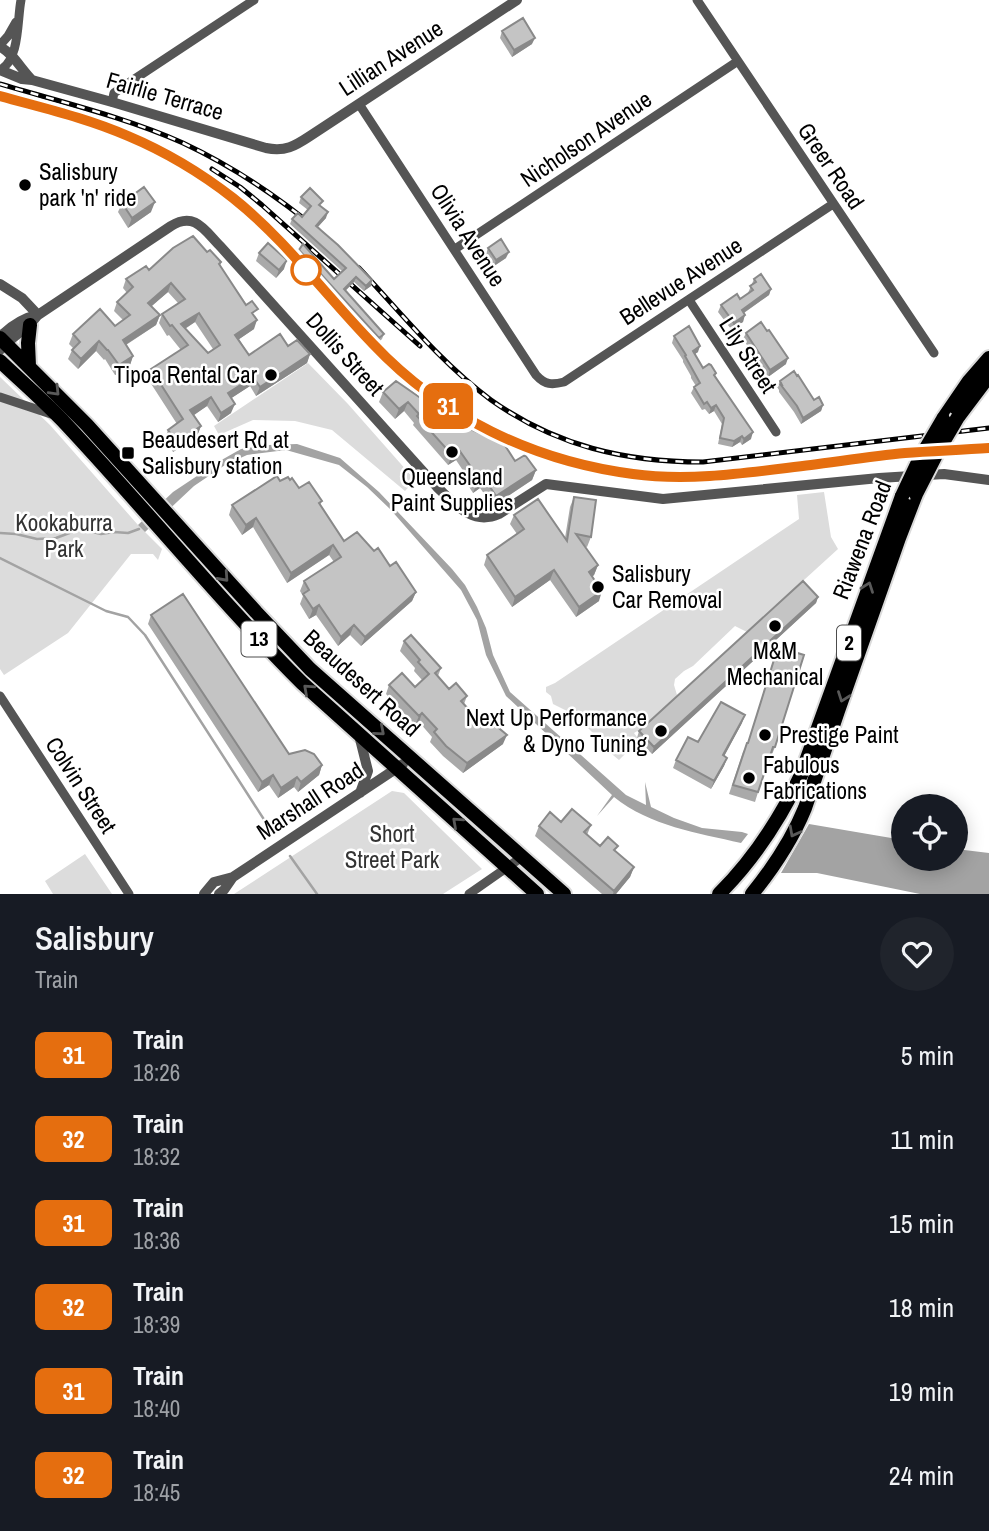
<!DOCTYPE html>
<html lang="en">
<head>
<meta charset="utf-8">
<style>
	:root { --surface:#171b24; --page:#20242c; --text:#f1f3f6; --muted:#9ea1a6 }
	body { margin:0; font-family:"Archivo Narrow",sans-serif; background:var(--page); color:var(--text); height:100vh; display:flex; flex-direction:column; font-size:26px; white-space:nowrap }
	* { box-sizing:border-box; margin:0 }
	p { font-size:23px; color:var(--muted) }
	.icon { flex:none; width:38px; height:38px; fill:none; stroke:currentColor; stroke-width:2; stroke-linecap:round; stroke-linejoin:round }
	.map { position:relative; height:894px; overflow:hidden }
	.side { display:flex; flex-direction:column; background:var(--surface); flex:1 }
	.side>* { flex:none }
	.badge { padding:0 14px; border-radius:10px; font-size:24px; line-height:46px }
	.fabs { position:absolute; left:891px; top:794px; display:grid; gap:14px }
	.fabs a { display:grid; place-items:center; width:77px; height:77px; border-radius:50%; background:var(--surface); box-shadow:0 4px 18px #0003; font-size:35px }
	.map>.badge { position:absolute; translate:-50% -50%; box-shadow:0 0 0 4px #fff }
	.round { display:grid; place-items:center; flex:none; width:74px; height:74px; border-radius:37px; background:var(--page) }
	.head { display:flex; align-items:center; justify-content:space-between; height:119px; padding:0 35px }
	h1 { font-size:33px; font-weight:600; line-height:52px }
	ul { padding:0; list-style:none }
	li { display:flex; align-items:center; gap:21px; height:84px; padding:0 35px }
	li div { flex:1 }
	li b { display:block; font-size:26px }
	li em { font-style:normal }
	li .badge { min-width:77px; font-weight:700; text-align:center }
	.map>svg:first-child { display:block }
	.green { fill:#dcdcdc }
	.water { fill:#a3a3a3 }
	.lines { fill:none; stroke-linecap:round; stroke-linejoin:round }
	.stream { stroke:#a3a3a3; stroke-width:2.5 }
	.trunk-casing { stroke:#dbdbdb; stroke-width:18 }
	.minor { stroke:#555; stroke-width:9 }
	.tertiary { stroke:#555; stroke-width:10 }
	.trunk { stroke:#000; stroke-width:14 }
	.rail-casing { stroke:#000; stroke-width:5 }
	.rail { stroke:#fff; stroke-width:2.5; stroke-dasharray:8; stroke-linecap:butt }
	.trunk-bridge-casing { stroke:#dbdbdb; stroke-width:18; stroke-linecap:butt }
	.trunk-bridge { stroke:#000; stroke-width:14 }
	.wall { fill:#a9a9a9; fill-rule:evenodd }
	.shaded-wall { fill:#898989 }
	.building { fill:#c4c4c4; stroke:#898989; stroke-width:2; fill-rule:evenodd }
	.oneway { stroke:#595959 }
	.line-casing { stroke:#fff; stroke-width:16 }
	.line { stroke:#e56e0f; stroke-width:10 }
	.poi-dot { fill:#000; stroke:#fff; stroke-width:2.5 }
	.stop-dot { fill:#fff; stroke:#e56e0f; stroke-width:3.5 }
	.labels { text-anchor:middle; stroke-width:5; stroke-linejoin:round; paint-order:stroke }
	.shield { fill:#fff; stroke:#4c4c4c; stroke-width:2 }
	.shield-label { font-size:21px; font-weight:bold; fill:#000 }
	.street-label { font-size:23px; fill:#000; stroke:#fff }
	.poi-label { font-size:23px; fill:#000; stroke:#fff; text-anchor:start }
	.park-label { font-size:23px; fill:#333; stroke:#fff }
</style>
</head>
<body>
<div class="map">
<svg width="989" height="894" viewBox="0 0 989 894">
	<rect width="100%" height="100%" fill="#fff"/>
	<path class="green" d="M308,363L348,404L415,480L405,491L332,430L295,421L253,420L219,435L214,426Z
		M0,377L50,425L138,525L162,549L158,560L153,554H131L68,633L4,675L0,669Z
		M824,492L831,537L838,549L747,632L735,626L693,666L684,671L675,679L674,685L677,695C664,709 652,724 634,733L640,741L636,744L631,740L621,750L625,754L619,760L602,746L598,738L589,729L569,712L553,704L551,696L546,692V687L555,683L799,519L797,495Z
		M392,791L404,793L482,869L443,894H234Z
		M85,854L112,894H53L45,881Z"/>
	<path class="water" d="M297,444L340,458L379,492L452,569L465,585L477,607L486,628L493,655L510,692L626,795L646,805L645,782L651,807L674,818L702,828L742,832L748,834L741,843C698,833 650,826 614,797L597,816L612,795L506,696L486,655L477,620L461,590L390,509L367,487L339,465L286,450L247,455L225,465L194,486L145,532L138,525L173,492L218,462L241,449L269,445Z
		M809,824L903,840V859H956V849L989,853V894H920L817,873H781Z"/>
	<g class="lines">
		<path class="stream" d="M0,533L16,534L37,539L56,538L80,529L101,534L114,532L128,533L139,529
			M0,558L106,611L128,617L145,635L274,835
			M290,856L317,894"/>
		<defs>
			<path id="trunk" d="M0,338L87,425L256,612L310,669L564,894
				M0,361C21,381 42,399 62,420C143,506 218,599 302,683L537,894
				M29,366L28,343L30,325
				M958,417L989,376
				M943,419L969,381L989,358
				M719,894C754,859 780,819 801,775L902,496
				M752,894C773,868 792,840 805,808L838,711L899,538L916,494"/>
		</defs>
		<use href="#trunk" class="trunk-casing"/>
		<path class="minor" d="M697,0L934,353
			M0,45L8,36L16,22
			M0,70C20,60 17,20 21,0
			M112,102L114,93L130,82L254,0
			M359,104L536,375C545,385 552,385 564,382L833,204
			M455,249L738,61
			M689,300L776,432
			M0,397L51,414
			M0,696L129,894
			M469,894L522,857"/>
		<path class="tertiary" d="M0,47C12,52 21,69 32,80
			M0,70L22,79L32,80L112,102L266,148C285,152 295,146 310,136L517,0
			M0,284L22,298L38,315
			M0,337C11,326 22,318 38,315
			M0,350C11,337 27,329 38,315L171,226C195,211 205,231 221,247L437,487C455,504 472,526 499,514L546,484L663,499L879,478L944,474L989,480
			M359,735L368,771L360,793
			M204,894L214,882L233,877L403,764
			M219,894L224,890L233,877"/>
		<use href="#trunk" class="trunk"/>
		<defs>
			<path id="rail" d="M0,84C61,102 125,117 183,143C232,166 277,196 318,230
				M0,96C43,108 87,118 128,136C166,152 201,173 234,199C286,240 326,296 373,344C443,417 533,461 633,474C690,482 749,473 806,466C867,458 928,451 989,443
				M212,169L240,187L262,205L420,346
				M359,268C401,313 441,363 491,400C556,446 625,462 703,462L989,428"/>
		</defs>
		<use href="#rail" class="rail-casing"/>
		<use href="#rail" class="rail"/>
		<defs>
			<path id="trunk-bridge" d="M916,494L938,451L958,417
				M902,496L919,460L943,419"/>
		</defs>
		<use href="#trunk-bridge" class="trunk-bridge-casing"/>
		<use href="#trunk-bridge" class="trunk-bridge"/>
	</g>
	<path class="wall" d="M502,31L532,44L512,57L500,38Z
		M301,197L321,206L326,218L318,227L372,280L371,286L364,291L354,282L345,291L384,334L382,339L377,344L297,255L299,250L334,279L342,271L290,224L292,219L302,217L308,210L299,203Z
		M122,203L151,212L128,228L118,212Z
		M488,248L506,258L494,266L486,254Z
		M207,252L221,262L220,266L255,317L254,329L239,339L249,355L288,346L310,354L307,363L256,396L250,386L231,398V413L218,422L207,406L193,415L201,426L197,436L173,452L165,439L168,430L177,424L148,379L151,369L181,350L169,335L167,336L159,323L162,314L178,303L168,292L151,306L160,315L156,325L126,345L133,356L130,365L115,375L105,359L104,360L96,351L78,369L68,359L73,348L69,344L73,334L115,326L123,320L114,311L117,302L127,293L123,288L126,279L149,270ZM195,322L213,349L208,353L185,329Z
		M259,253L284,269L276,278L256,261Z
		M754,279L771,289L769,295L744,313L743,322L731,329L718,312L721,305L740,299L748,293Z
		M746,333L786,364L768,377L743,339Z
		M674,336L698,352L695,354L703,368L716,373L715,376L751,439L742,445L740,442L732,447L718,444L722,424L714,411L709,414L705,409L702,410L691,393L694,387L696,386L691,378V376L683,362V360L672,343Z
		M396,381L457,423L515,461L536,470L532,480L493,506L480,488L473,493L464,479L466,475L456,460L448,465L413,425L414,423L404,411L395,419L379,402L383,392Z
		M780,381L823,405L821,411L801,424L794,412L779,392V390L777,387Z
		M280,481L299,488L322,501L320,505L344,541L374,551L416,592L412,601L361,646L350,635L338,646L316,615L309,619L300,604L303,596L300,591L304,581L334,562L329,555L287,583L253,527L242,535L229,515L232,505Z
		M574,497L591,537L587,547L584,546L598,565L594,575L592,577L599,601L576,617L550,580L512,607L484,565L487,555L517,534L510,524L514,515L565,538L570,507Z
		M818,597L816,603L652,754L637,738L639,731Z
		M151,615L289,754L322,765L319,775L298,792L294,787L278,798L269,785L258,792L148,624Z
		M404,641L441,668L438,676L449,689L467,696L464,704L503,744L463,773L443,756L430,742L432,737L419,722L415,725L386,694L389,685L415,687L422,680L414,671L415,668L400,651Z
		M778,647L775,747L771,757H769L755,802L729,794L743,752L748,743Z
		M742,723L724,756L727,758L724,766L711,789L673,768L676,760L698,742Z
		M561,822L591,825L587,835L600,846L616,852L634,867L630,877L616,894H602L535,836L539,826Z"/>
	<path class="shaded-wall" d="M535,38L532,44L512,57L514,50Z
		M155,202L151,212L128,228L132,218Z
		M328,212L326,218L314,231L316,226Z
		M509,252L506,258L494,266L496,260Z
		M287,260L284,269L276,278L279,270Z
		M356,277L354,282L342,294L344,289Z
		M372,280L371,286L364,291L366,286Z
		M171,283L168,292L145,312L148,303Z
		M771,289L769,295L739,316L742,310Z
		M199,313L195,322L178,333L181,324Z
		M160,315L156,325L119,349L123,340Z
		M745,315L743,322L731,329L734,323Z
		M257,320L254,329L232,344L235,335Z
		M99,341L96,351L78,369L81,359Z
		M700,346L698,352L690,357L693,351Z
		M310,354L307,363L256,396L260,387Z
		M133,356L130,365L115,375L119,365Z
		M788,358L786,364L768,377L770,370Z
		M253,377L250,386L224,403L228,393Z
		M211,397L207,406L187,420L190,410Z
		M408,402L404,411L395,419L399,409Z
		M235,404L231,413L218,422L221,413Z
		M716,405L714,411L709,414L711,408Z
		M823,405L821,411L801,424L803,418Z
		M201,426L197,436L173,452L177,442Z
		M753,432L751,439L742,445L744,439Z
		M742,436L740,442L732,447L734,441Z
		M459,450L456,460L448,465L452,455Z
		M536,470L532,480L493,506L496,496Z
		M484,478L480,488L473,493L477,483Z
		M256,518L253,527L242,535L246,525Z
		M333,545L329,555L287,583L291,573Z
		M598,565L594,575L585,582L589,572Z
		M554,570L550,580L512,607L515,597Z
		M602,591L599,601L576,617L579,607Z
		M416,592L412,601L361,646L365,637Z
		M818,597L816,603L652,754L654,747Z
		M319,605L316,615L309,619L313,609Z
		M354,625L350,635L338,646L341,637Z
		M422,713L419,722L415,725L419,716Z
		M745,715L742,723L720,764L723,755Z
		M507,735L503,744L463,773L467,763Z
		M727,758L724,766L711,789L714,781Z
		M322,765L319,775L298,792L301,782Z
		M273,775L269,785L258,792L262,782Z
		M297,777L294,787L278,798L281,788Z
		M634,867L630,877L616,894H613L614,891Z"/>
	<path class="building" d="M523,18L535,38L514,50L502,31Z
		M144,187L155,202L132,218L122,203Z
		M310,188L323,201L319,205L328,212L316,226L338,245L372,280L366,286L356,277L344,289L384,334L379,338L299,250L303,244L334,279L346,268L292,219L298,213L302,217L311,206L301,197Z
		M193,236L207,252L210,250L221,262L219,264L246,305L252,301L258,309L252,313L257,320L235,335L249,355L280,334L288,346L297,340L310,354L260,387L253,377L228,393L235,404L221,413L211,397L190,410L201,426L177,442L168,430L183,419L151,369L188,345L172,325L170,326L162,314L185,299L171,283L148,303L160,315L123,340L133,356L119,365L108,350H107L99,341L81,359L72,350L80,342L73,334L100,309L115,326L130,315L117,302L133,287L126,279L146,266L149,270L173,248ZM199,313L220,345L208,353L181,324Z
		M501,239L509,252L496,260L488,248Z
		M268,243L287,260L279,270L259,253Z
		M761,274L771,289L742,310L745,315L734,323L721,305L737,294L740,299L753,290L750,286L756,282L754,279Z
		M761,322L767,331L769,330L788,358L770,370L746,333Z
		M689,326L700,346L693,351L703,368L709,364L711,365L716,373L714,375L753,432L744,439L742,436L734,441L720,438L724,418L716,405L711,408L707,402L704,404L694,387L700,383L685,356L686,355L674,336Z
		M794,371L797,376L798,375L814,400L819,397L823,405L803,418L797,406L781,385H782L780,381Z
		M396,381L457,423L504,444L515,461L525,455L536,470L496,496L484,478L477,483L468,469L471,467L459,450L452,455L417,416L419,414L408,402L399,409L383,392Z
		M277,476L280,481L288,477L290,480L292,478L299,488L309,482L322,501L319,503L344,541L357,532L374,551L378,548L390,566L396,562L416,592L365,637L354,625L341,637L319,605L313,609L303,594L309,590L304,581L341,557L333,545L291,573L256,518L246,525L232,505Z
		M574,497L596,500L591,537L576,534L598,565L589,572L602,591L579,607L554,570L515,597L487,555L524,529L514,515L538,499L567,541Z
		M803,581L818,597L654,747L639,731Z
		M183,594L289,754L305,750L314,754L322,765L301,782L297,777L281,788L273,775L262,782L151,615Z
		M411,635L441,668L435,673L449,689L456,683L467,696L461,701L481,723L488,719L507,735L467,763L446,746L434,732L437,729L422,713L419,716L389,685L402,673L415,687L429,674L418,662L420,660L404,641Z
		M778,647L804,655L775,747H773L758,792L733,785L747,743H748Z
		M721,702L745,715L723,755L727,758L714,781L676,760L688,737L698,742Z
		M572,809L591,825L584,832L600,846L608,837L618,846L614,850L634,867L614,891L539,826L550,812L561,822Z"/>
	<defs><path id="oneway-chevron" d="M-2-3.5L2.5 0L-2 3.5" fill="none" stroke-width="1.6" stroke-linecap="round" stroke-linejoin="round" transform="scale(1.75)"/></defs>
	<g class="oneway">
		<use href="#oneway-chevron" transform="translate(55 391) rotate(46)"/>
		<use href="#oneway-chevron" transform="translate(224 577) rotate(48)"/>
		<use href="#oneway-chevron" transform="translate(868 587) rotate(-70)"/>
		<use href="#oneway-chevron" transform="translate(308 689) rotate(-138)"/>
		<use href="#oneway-chevron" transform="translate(843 697) rotate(110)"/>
		<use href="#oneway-chevron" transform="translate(380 731) rotate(41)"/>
		<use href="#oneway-chevron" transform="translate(457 822) rotate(-138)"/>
		<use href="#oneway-chevron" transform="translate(794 832) rotate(118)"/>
	</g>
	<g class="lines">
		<defs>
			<path id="line" d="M0,96C43,108 87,118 128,136C166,152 201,173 233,198C286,240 326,296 373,344C442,417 533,461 633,474C692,482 752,472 811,465C842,461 874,456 905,453C933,451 961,450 989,448"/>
		</defs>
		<use href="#line" class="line-casing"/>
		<use href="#line" class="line"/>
	</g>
	<g class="poi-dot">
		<circle cx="25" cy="185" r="7"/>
		<circle cx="271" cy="375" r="7"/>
		<circle cx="452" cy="452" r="7"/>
		<rect x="121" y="446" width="14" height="14" rx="3.5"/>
		<circle cx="598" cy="587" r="7"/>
		<circle cx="775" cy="626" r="7"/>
		<circle cx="661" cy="731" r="7"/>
		<circle cx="765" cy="735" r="7"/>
		<circle cx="749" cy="778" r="7"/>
	</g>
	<circle class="stop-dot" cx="306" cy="270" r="14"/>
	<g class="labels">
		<g class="shield">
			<rect x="241.5" y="621.5" width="35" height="35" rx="5"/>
			<rect x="837" y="625.5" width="24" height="35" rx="5"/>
		</g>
		<g class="shield-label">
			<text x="259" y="646">13</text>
			<text x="849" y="650">2</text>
		</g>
		<g class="street-label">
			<text transform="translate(391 58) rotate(-33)" y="8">Lillian Avenue</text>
			<text transform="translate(165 96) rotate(16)" y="8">Fairlie Terrace</text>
			<text transform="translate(586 139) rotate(-34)" y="8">Nicholson Avenue</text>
			<text transform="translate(831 166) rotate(56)" y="8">Greer Road</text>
			<text transform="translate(468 235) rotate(57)" y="8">Olivia Avenue</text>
			<text transform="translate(681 281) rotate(-33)" y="8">Bellevue Avenue</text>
			<text transform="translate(345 354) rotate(48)" y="8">Dollis Street</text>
			<text transform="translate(748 355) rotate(57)" y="8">Lily Street</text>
			<text transform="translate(862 540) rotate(-69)" y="8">Riawena Road</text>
			<text transform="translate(362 683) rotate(42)" y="8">Beaudesert Road</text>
			<text transform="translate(81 785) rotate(57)" y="8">Colvin Street</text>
			<text transform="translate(310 801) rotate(-33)" y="8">Marshall Road</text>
		</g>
		<g class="poi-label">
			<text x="39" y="180">Salisbury<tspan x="39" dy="26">park 'n' ride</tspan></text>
			<text x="257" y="383" text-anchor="end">Tipoa Rental Car</text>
			<text x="142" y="448">Beaudesert Rd at<tspan x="142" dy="26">Salisbury station</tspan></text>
			<text x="452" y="485" text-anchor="middle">Queensland<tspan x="452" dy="26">Paint Supplies</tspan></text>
			<text x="612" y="582">Salisbury<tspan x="612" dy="26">Car Removal</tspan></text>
			<text x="775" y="659" text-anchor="middle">M&amp;M<tspan x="775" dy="26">Mechanical</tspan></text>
			<text x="647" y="726" text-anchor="end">Next Up Performance<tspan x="647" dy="26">&amp; Dyno Tuning</tspan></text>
			<text x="779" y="743">Prestige Paint</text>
			<text x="763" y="773">Fabulous<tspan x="763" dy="26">Fabrications</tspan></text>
		</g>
		<g class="park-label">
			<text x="64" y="531">Kookaburra<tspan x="64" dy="26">Park</tspan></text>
			<text x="392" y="842">Short<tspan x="392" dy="26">Street Park</tspan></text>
		</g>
	</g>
</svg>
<div class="fabs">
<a><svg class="icon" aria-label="locate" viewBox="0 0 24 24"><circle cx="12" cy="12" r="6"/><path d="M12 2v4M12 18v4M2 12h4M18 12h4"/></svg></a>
</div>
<b class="badge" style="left:448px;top:406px;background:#e56e0f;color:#fff">31</b>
</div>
<section class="side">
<div class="head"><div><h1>Salisbury</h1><p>Train</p></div><a class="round"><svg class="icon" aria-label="heart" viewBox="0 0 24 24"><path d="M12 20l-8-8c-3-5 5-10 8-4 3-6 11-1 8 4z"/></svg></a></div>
<ul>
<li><span class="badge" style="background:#e56e0f;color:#fff">31</span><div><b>Train</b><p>18:26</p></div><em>5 min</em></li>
<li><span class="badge" style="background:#e56e0f;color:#fff">32</span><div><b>Train</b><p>18:32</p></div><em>11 min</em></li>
<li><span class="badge" style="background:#e56e0f;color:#fff">31</span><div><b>Train</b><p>18:36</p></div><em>15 min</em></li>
<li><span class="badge" style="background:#e56e0f;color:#fff">32</span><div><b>Train</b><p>18:39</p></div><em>18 min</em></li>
<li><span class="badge" style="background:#e56e0f;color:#fff">31</span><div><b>Train</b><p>18:40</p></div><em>19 min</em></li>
<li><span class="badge" style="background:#e56e0f;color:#fff">32</span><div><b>Train</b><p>18:45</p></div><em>24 min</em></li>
</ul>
</section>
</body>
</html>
